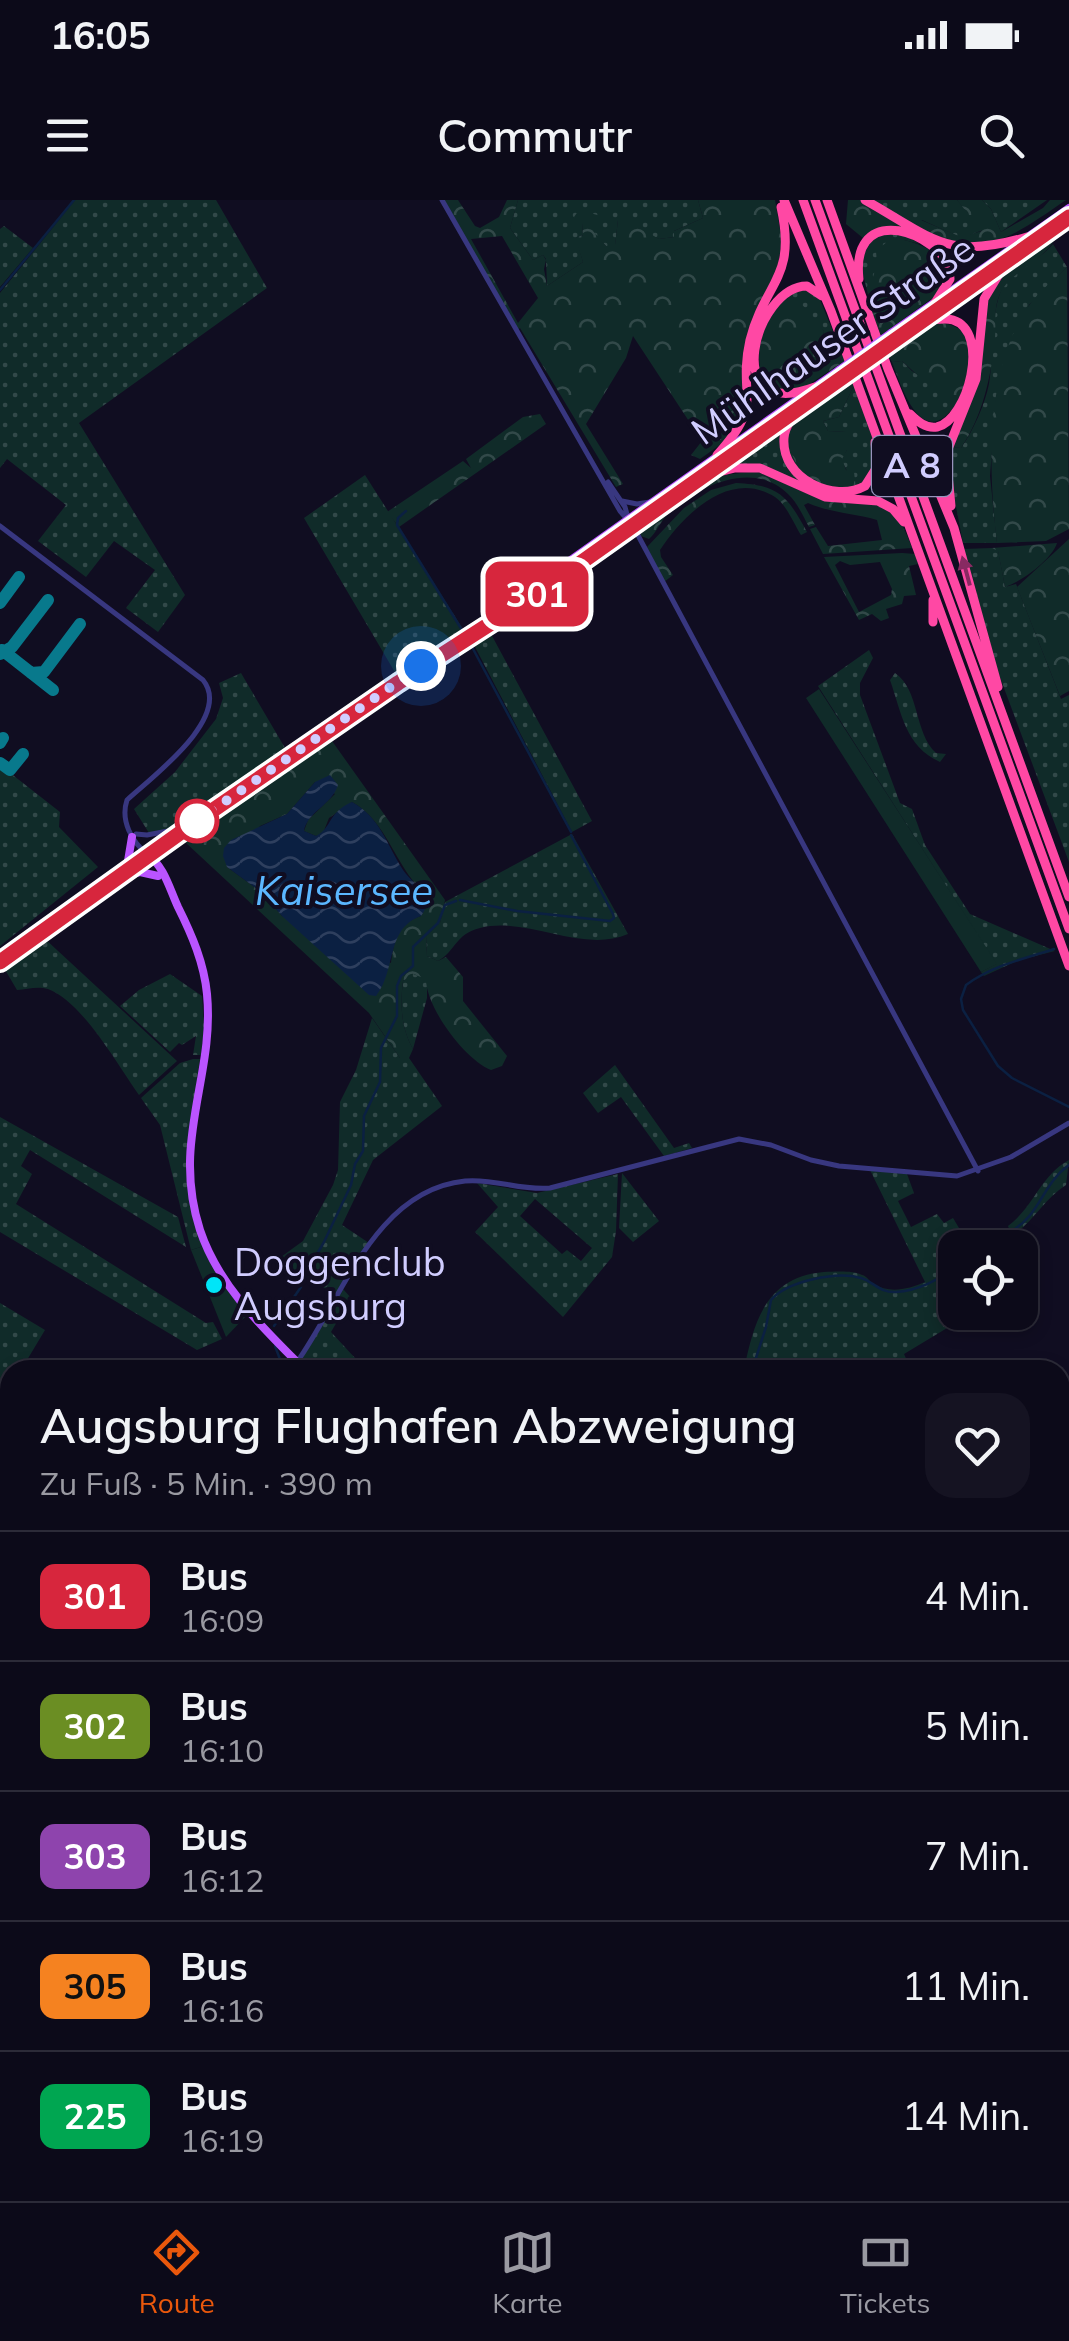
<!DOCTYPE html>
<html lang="de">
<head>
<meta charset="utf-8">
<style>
	:root { --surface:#0c0a19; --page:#151322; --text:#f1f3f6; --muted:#9a9aa2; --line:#2c2b38; --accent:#ea580c }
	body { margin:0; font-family:Mulish,sans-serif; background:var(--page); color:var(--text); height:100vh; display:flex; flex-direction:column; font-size:38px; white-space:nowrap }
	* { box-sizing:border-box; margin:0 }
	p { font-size:32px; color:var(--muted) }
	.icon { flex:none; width:55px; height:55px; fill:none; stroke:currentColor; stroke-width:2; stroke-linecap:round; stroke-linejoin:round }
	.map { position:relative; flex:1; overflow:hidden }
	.side { position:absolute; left:0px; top:1160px; width:1070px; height:842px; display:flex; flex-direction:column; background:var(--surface); border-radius:30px 30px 0 0; box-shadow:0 5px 15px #0003,0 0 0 2px var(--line) }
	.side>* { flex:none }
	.badge { padding:0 20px; border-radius:15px; font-size:35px; line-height:65px }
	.fabs { position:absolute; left:938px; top:1030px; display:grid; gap:20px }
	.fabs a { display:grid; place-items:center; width:100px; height:100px; border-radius:20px; background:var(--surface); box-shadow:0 5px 15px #0003,0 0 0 2px var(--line); font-size:50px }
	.you { position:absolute; width:50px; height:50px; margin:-25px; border:8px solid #fff; border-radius:50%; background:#1a73e8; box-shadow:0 0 0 15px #1a73e833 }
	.map>.badge { position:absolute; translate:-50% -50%; box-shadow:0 0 0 5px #fff }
	.round { display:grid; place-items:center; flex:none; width:105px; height:105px; border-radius:30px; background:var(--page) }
	.head { display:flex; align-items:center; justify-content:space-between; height:170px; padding:0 40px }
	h1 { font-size:48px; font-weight:600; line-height:75px }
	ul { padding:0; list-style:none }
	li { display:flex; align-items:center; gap:30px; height:130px; padding:0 40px; border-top:2px solid var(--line) }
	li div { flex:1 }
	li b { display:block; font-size:38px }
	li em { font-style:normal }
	li .badge { min-width:110px; font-weight:700; text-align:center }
	.status { display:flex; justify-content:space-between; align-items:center; height:70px; padding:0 50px; background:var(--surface); direction:ltr }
	.status svg { height:28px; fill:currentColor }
	header { display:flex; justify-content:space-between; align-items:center; height:130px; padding:0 40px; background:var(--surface); font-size:45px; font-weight:600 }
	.menu { display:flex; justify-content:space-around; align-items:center; height:140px; border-top:2px solid var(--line); background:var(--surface); font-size:28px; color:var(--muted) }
	.menu a { display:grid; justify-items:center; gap:5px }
	.menu .current { color:var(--accent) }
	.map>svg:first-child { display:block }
	.grass { fill:url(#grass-dots); fill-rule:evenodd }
	.forest { fill:url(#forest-crowns); fill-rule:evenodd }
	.garden { fill:#102b29 }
	.water { fill:url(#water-waves) }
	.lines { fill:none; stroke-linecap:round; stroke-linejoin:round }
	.stream { stroke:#0b2042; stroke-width:2.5 }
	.taxiway { stroke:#08798c; stroke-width:12 }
	.minor { stroke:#383780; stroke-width:5 }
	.major { stroke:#ba54ff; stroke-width:8 }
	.highway { stroke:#ff48a4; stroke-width:9 }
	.major-bridge { stroke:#ba54ff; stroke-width:8 }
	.oneway { fill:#882a62 }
	.line-casing { stroke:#fff; stroke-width:22 }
	.line { stroke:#d7263d; stroke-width:15 }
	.walk { stroke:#d1cdff; stroke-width:10; stroke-dasharray:0 18 }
	.stop-dot { fill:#fff; stroke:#d7263d; stroke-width:5 }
	.poi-dot { fill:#00e5f8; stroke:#100d21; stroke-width:4 }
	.labels { text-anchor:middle; stroke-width:8; stroke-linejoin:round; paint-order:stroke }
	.shield { fill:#100d21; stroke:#9793bc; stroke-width:2.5 }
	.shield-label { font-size:35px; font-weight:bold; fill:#d1cdff }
	.street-label { font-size:38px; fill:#d1cdff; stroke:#100d21 }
	.poi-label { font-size:38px; fill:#d1cdff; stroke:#100d21; text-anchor:start }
	.water-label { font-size:40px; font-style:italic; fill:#5bb7ff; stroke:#100d21 }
</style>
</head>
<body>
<div class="status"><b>16:05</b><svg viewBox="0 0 49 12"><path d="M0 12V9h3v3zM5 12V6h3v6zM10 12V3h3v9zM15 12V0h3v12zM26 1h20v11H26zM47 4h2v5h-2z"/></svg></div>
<header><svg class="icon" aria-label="menu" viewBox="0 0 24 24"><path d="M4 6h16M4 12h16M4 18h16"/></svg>Commutr<svg class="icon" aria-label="search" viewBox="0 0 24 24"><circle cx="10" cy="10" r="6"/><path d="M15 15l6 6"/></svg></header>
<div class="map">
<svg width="1069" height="2001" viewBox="0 0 1069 2001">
	<defs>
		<pattern id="grass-dots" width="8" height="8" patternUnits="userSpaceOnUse" patternTransform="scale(2.5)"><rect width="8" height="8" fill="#102b29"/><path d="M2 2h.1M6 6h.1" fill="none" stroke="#324949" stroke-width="1.8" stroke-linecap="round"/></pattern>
		<pattern id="forest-crowns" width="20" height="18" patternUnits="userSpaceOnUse" patternTransform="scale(2.5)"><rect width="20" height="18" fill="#102b29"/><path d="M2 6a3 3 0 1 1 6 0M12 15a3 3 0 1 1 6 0" fill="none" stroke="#324949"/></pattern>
		<pattern id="water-waves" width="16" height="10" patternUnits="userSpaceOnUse" patternTransform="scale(2.5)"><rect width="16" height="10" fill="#0b2042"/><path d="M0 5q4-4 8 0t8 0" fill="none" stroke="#2e3f5e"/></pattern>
	</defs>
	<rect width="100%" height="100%" fill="#100d21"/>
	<path class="grass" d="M75,0H216L267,88L79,223L185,395L158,432L126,408L155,370L114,341L86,377L38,341L66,305L7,259L0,268V93Z
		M518,0H698L703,18L674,31V37L659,39L618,20L615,46H606L582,22L583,35L576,38L583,62L547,86L546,59L543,55L533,60L510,28Z
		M873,0H957L983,30L962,38L922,20L915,26Z
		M982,0H1047L1001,32L991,9Z
		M4,26L33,48L0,87V29Z
		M886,32L906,36L920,44L904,40L882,90L901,97L873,116L860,61L875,35Z
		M1053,44L1067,67L1029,105L996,199L990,276L997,343H963L949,270L951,247L961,248C973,231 985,204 989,184C994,157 990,104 1005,84C1017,68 1040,60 1053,44Z
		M802,89L819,97L845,161L840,164L841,158L798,166L822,143L824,131L787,94Z
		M902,161L912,171L958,201C924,254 903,192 892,162Z
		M854,185L872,237L871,275L856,289L841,259L847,250L846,232L828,231L823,221L839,217Z
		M790,217L808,286L756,264L719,268Z
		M365,275L463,429L388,483L396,474L304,318Z
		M992,348L998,350L1005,387L1016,384L1061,499L1069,495V662L998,472L964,349Z
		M491,434L592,621L572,632L474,445Z
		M869,450L873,458L860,483V495L900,603L912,609L925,645L970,714L1055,751L1019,760L984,776L981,772L996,764L818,486Z
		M241,473L288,553L180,622L165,630L149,633L134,609L175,572L216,519L223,498L219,483Z
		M895,473C920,490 914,533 936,553L946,554L940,562C905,546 902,514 890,480Z
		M0,565L60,612L59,627L98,667L0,746Z
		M572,634L628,734C582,754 527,716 480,728C455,734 456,751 438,761L427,756L426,736L440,723L445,702Z
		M44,738L177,861L139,895C119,867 82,801 48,789C38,786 27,789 17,790L1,763Z
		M413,773L427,778V798L413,849C401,828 400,805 403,781Z
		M170,774L202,796L204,828L201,855H193L196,836L182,845L179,843L170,852L120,806L139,790Z
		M372,818L400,858H409L442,906L373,960L342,1025L369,1043L336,1094L274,1062L303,1041L333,985L338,970L340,902L356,870Z
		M193,859H200L186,959L187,979L204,1046L191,1050L160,925L141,898L180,863Z
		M615,865L674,948L689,943L692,948L664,956L621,897L598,913L583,893Z
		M0,917L178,1017L186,1047L30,950L21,966L32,974L16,1004L206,1123L213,1122L222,1139L197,1150L0,1032Z
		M1069,960L1066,985C1044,999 1034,1021 1012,1036L1008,1026C1034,1007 1040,976 1069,960Z
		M870,970L907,974L914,993L898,1001L911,1027L937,1014L944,1023L953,1018L962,1033L969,1029L977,1043L1006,1029L1009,1038L991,1047L955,1048V1112L972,1113L904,1154L911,1170H744C754,1121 766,1077 824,1072C834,1072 852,1070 862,1075C867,1076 869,1081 873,1084C890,1094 909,1089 925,1082Z
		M622,973L659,1021L633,1042L619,1028Z
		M618,974L616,1031L612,1057L563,1117L475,1032L498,1007L477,983L537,993ZM535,999L592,1048L581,1061L567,1050L562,1054L520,1016Z
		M343,1089L351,1098L331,1132L366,1170H316L302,1158Z
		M0,1103L45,1130L21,1170H10V1185L0,1179Z
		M10,1424V1538L3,1559L10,1567V1655L0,1644V1432Z
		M1069,1591V1711L1060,1715V1606Z
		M477,1993V1992L609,1993L584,2001H465Z"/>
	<path class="forest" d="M444,0H458L475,26L480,28L499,17L507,0H518L510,28L533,60L543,55L546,60L544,69L547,86L583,62L575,38L583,35L582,23L574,17L579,10L601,16V24L593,31L606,46L615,45L618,20H639L640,28L659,39L674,37V31L703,18L698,0H775L782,41L777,70L756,115L744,212L724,242L700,259L691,255L702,241L633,136L626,158L586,224L623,284L616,287L520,128L517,130ZM502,36L538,98L518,123L471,39Z
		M848,0H861L917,34L886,26L863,38L846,24Z
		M957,0H982L991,9L1001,32L1043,8L1050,0H1066C1009,39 983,61 915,26L921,20L961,37L982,31Z
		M1059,32C1043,66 1007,70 998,99C994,111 996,126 995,138C991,177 983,215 961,248L951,247L986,98L1008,64Z
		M904,40C924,45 939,52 949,71L938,94L881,135L873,116L900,97L882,90L873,77L877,64L876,51L888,41Z
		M1067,67L1069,329L1046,341L997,343C988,270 985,170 1028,107C1038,92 1054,80 1067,67Z
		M787,94L807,109L824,131L822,143L800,164L837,149L841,158L840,164L805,187L779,192L761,178C755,140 764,125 787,94Z
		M935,122C986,126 972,167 958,201L948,203L902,161L892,162L887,153L913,133Z
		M851,177L854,185L839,217L823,221L828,231L847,232L852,241L842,259L846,270L854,272L856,289C815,293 791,272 787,232L801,215Z
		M540,214L546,224L399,327L387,312L463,261L471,268L466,259L523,217Z
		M758,271C778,279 797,291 817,297C867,315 889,282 912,348L823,354L810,329L816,327L828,346L882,340L877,320C854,313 831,313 808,303L804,305L815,325L809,327C803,316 797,302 788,294C753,259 697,286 668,314C660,322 657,332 649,339L641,336L640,330L715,276Z
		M736,283C778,285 787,295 807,332L801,335C794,324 786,304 775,297C730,268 683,315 660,350L661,357L673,375L664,382L647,347L684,308L711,290Z
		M1069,339V491L1060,496L1017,387Z
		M1057,343C1052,359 1023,381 1005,387L998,351L992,348Z
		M902,353L915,354L918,364L909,366L916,395L904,396L902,404L886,409L889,418L881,421L872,414L859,420L824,357ZM840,361L850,365L880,362L892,389L891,395L859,412L835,365Z
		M332,541L445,700L440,724L426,736L427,756L438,761L446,757L463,777V801L507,856L502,866L491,870C464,859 426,807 426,779L413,774L403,781C400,805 401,828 413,849L409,858H400L369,813L185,642ZM315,582L335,594L308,620L304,631L316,636L323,633L329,618L352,602C387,621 394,664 423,692L421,716C398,724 394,740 391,763L282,716L261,692L227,667L260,626L287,614Z"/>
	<path class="garden" d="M819,489L997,764L981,772L806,498Z
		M204,1046L234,1099L247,1115L226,1137L191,1050Z"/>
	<path class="water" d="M330,575L338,585C332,605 307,612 304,631L316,636C333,627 327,613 352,602C380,617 387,645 403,670C409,679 419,685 423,694C428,703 426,709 421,716C385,729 397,770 376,796L369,795L282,716L261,692L227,667L223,656L224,648L231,640L287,614L315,582Z
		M897,1993V1992L1033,1993L1016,2001H884Z"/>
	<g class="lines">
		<path class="stream" d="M0,90L74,0
			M406,311L398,318L397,325L462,430
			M472,447L571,632
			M460,700L517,711L610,721L614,718L613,714L571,635
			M1054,749C1024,759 993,765 966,785L961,799L963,810L998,866L1012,878L1069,907
			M1011,1031C1039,1017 1043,983 1069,965
			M977,1048L1004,1032
			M274,1126L301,1087L302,1080L324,1042L351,985L355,964L363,951L364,916L380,882L381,848L397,816V786L401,776L413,766V747L438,723L445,705L456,701
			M275,1146L284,1170
			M752,1170L766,1127L771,1100C787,1081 837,1071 861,1078C874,1082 880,1093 896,1092C918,1091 937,1080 955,1068
			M0,1551L10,1527"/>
		<path class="taxiway" d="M0,403L19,377
			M2,450L53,490
			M0,454L12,447L48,400
			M31,473L44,472L80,424
			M0,543L3,538
			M0,563L10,570L23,554"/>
		<path class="minor" d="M442,0L620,311L633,326L978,971
			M608,282L625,307L628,318
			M622,301L637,304L650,302
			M0,326L203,480C233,517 152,577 127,600C120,621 132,642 148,655
			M136,634L147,635L184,628
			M297,1162C342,1099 375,990 465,981C494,978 521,991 550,988L739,939L771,945L811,960L839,966L957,976L1011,957L1069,923
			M610,2001L625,1992"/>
		<path class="major" d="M891,133L1069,8
			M893,141L1069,18
			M445,454L538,393L842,178
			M148,655C164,666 170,690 178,707C192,735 204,763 207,794C215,877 171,940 200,1030C219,1087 264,1129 305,1170
			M127,667L132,637
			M119,677L140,672L158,676
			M0,762L126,670L291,558L839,170
			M693,1992L698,2001"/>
		<path class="highway" d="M784,0L831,111L1069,766
			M803,0L1069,729
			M815,0L1069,697
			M827,0L888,169L954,328L998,487
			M865,0C933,38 946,61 1027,37
			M859,79C851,9 922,24 949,64L950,79L935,103
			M815,187C717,224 755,86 807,86L822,96
			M804,204C795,214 785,225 784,238C781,279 834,303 865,286L877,267L875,242
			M910,214C917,221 926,229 937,227C968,220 991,132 953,120C943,117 932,120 921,122
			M717,255C766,201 737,198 750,140C765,81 797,79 781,7
			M703,276L735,268H760L825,297L878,301L893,309L904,322
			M951,306L946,254L976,179L984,99L1007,61
			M933,400V422"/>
		<path class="major-bridge" d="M839,170L891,133
			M842,178L893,141"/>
	</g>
	<defs><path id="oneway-solid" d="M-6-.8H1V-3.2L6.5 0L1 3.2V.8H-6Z" transform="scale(2.5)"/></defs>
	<use class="oneway" href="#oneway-solid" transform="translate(966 371) rotate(-105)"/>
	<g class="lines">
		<defs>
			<path id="line" d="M0,762L187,628L398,483L538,393L1069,17"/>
		</defs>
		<use href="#line" class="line-casing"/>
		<use href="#line" class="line"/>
		<path class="walk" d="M197,621L421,466"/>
	</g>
	<circle class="stop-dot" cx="197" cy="621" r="20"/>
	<circle class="poi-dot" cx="214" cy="1085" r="10"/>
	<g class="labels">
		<rect class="shield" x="872" y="236" width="80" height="60" rx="8"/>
		<g class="shield-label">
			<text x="912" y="278">A 8</text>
		</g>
		<g class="street-label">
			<text transform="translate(833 140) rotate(-35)" y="13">Mühlhauser Straße</text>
		</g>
		<g class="poi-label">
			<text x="234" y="1076">Doggenclub<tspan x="234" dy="44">Augsburg</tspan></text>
		</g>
		<g class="water-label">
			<text x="344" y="705">Kaisersee</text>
		</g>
	</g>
</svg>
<div class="fabs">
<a><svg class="icon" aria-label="locate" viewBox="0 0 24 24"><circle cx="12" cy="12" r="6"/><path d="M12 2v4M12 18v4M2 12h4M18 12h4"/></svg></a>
</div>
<div class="you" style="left:421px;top:466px"></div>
<b class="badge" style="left:537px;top:394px;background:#d7263d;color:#fff">301</b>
<section class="side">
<div class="head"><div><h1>Augsburg Flughafen Abzweigung</h1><p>Zu Fuß · 5 Min. · 390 m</p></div><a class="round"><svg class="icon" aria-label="heart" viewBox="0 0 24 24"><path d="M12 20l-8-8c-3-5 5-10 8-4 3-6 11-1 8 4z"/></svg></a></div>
<ul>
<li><span class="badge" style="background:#d7263d;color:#fff">301</span><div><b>Bus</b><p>16:09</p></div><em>4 Min.</em></li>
<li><span class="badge" style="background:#6b8e23;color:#fff">302</span><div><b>Bus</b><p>16:10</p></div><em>5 Min.</em></li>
<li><span class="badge" style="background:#8e44ad;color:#fff">303</span><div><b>Bus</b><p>16:12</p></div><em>7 Min.</em></li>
<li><span class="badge" style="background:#f58220;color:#111">305</span><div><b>Bus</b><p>16:16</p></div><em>11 Min.</em></li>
<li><span class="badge" style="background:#00a651;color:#fff">225</span><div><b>Bus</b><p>16:19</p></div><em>14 Min.</em></li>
</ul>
</section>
</div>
<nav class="menu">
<a class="current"><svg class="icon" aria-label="directions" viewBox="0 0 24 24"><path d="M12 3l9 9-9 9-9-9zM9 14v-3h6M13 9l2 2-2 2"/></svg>Route</a>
<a><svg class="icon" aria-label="map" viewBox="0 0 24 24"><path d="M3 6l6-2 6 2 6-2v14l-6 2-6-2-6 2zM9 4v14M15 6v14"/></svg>Karte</a>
<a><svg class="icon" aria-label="tickets" viewBox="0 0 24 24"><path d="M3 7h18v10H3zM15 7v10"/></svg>Tickets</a>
</nav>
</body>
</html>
